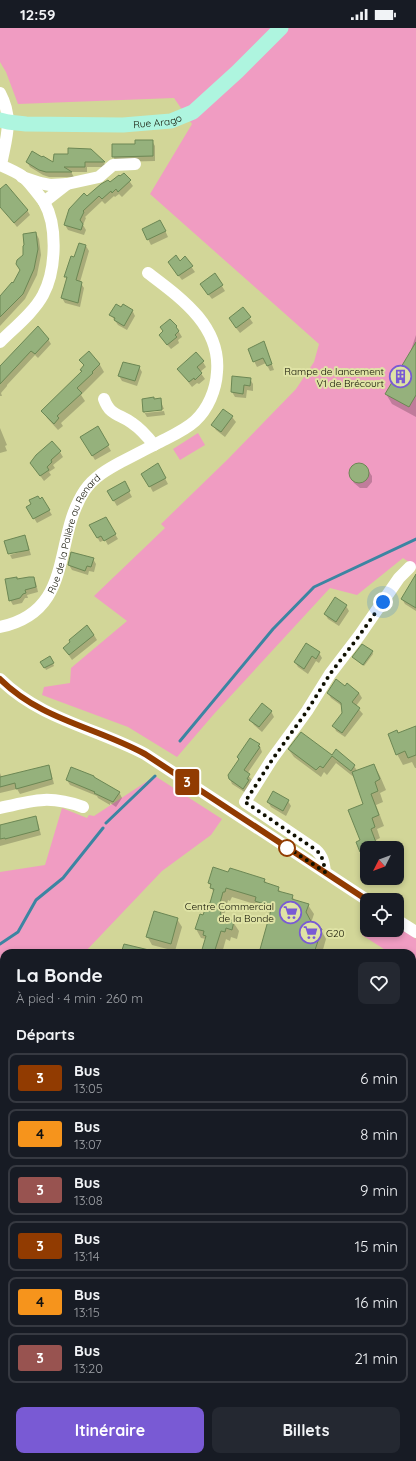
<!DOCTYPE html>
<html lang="fr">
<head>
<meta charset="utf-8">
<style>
	:root { --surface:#171b24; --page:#242831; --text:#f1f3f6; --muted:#9ea1a6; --line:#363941; --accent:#795ad4 }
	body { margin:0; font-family:Quicksand,sans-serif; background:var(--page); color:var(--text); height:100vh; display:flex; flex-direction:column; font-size:15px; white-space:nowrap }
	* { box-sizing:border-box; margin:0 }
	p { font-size:13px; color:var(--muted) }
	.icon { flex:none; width:22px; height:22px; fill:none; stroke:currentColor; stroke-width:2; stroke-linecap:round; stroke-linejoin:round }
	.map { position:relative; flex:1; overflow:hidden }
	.side { position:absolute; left:0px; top:921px; width:416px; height:512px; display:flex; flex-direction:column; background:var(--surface); border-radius:12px 12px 0 0; box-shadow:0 2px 6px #0003 }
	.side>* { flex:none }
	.badge { padding:0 8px; border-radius:3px; font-size:14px; line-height:26px }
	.needle { width:26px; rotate:228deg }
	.controls { position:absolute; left:360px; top:813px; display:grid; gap:8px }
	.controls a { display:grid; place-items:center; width:44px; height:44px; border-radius:8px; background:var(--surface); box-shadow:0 2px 6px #0003; font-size:20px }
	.you { position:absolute; width:20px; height:20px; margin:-10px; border:3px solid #fff; border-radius:50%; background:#1a73e8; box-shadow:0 0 0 6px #1a73e833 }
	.map>.badge { position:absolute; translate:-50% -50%; box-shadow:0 0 0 2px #fff }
	h2 { padding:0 16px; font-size:15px; line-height:36px }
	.round { display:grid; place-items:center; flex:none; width:42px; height:42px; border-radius:8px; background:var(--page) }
	.overview { display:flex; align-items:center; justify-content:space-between; height:68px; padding:0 16px }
	h1 { font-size:19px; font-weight:700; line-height:30px }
	.action { display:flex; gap:8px; margin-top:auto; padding:8px 16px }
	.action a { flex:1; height:46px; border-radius:8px; background:var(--accent); color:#fff; font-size:16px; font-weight:700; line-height:46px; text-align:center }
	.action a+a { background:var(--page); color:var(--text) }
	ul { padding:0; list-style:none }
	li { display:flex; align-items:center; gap:12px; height:50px; margin:0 8px 6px; padding:0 8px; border:2px solid var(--line); border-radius:8px }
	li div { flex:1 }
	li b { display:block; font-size:15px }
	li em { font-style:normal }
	li .badge { min-width:44px; font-weight:700; text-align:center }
	.status { display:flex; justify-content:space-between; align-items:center; height:28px; padding:0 20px; background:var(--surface); direction:ltr }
	.status svg { height:11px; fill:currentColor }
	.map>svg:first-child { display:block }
	.green { fill:#f09cc2 }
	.shadow { fill:#0003 }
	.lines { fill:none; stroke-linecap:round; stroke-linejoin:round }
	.stream { stroke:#3c85a2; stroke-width:3 }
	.building { fill:#95b17c; stroke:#6c8754 }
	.minor { stroke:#fff; stroke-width:12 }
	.major { stroke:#aef5df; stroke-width:15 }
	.line-casing { stroke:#fff; stroke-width:9 }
	.line { stroke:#913b01; stroke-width:6 }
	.walk { stroke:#0f1000; stroke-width:4; stroke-dasharray:0 7.2 }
	.stop-dot { fill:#fff; stroke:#913b01; stroke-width:2 }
	.labels { text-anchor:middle; stroke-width:4; stroke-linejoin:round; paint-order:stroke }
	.street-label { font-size:10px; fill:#0f1000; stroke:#dfe3a5 }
	.poi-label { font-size:10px; fill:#0f1000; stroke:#dfe3a5; text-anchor:end }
</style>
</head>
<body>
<div class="status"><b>12:59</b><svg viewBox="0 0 49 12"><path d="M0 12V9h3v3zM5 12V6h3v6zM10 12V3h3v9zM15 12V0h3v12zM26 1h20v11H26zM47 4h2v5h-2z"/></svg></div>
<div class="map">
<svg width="416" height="1433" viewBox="0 0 416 1433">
	<rect width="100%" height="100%" fill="#d2d698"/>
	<path class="green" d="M0,0H416V539L403,530L357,567L330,560L214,686L177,729L128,699L42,667L44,659L70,655L71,640L127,593L94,568L165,500L161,496L228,431L296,361L314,334L319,316L150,166L192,96L174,70L18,76L6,44L0,34Z
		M198,405L205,417L180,432L173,421Z
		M155,748L222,791L211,807L162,843L84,925H4V1152L0,1157V844L45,837L62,780L87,790L89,787L94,788Z
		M367,882V902H397V898L416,911V941L412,939V925H390L362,907C362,899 361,889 367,882Z"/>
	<path class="shadow" d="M152,113L155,118V133L116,134L113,128L136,117Z
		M90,122L104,135L107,139H87V144H71L74,149H49L43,147L30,139L27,134L42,131L54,135L69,127Z
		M124,146L133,158L122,169L119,166L115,169L114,168L105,176L102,173L85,189L86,190L83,197L86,202L84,207L68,202L65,197L87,170Z
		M0,162L27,182L30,187L17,199L0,178Z
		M163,198L168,209L151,217L143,201Z
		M36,205L39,211L41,227L37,247L25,271L0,298V270L14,256L21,242L24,227Z
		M86,218L89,223L80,254L84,260L80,279L65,275L62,270L67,251L66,249L75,230Z
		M185,230L195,244L182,252L172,239Z
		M215,247L225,263L212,271L204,261Z
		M243,281L253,295L240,305L233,296Z
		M132,282L135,288L127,302L118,297L111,287Z
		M170,292L176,299L182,309L178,312L179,315L171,321L163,312L164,304Z
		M416,307V389L392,376L386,366L410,325Z
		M48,311L51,316L38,330L35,327L7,357V358L1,365L2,368H0V341Z
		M264,315L274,342L270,343L266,335L257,339L254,333Z
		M89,325L100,337L104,344L81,367L85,373L61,395L63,398L58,402L47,390L43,383L82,344L81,342L84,339L81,332Z
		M203,334L206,339L200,344L205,351L199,356L197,355L192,359L178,341Z
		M139,339L142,344L137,358L122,353L119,348Z
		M250,351L253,356V363L247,362L246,370L235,369L232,364Z
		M154,372H160L164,381L145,383V385L164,383L165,387L147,389L144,384Z
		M223,382L232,389L236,394L225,409L216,402L213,397Z
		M0,400L7,417L5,418L7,423L0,425Z
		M98,400L111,423L95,432L82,410Z
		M60,424L63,429L53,437L55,440L49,444L51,447L44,453L31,435Z
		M358,436H362L368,442L372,448V454L367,460H360L354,455L351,450L350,443L354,438Z
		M158,437L168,456L153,464L143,446Z
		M124,454L132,469L117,478L108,463Z
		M42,471L52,487L37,495L27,479Z
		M106,491L118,511L108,517L105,512L100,514L90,497Z
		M24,508L27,513L31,527L12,531L10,527L23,523Z
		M93,531L96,536L94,544L89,543L88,547L72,542L69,537Z
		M33,550L36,555L38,564L27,567L28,570H25L22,575L13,577L10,572L17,552Z
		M416,555V583L405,576L402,571Z
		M346,578L349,583L339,598L328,591L325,586Z
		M94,607L97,612L72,632L64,620Z
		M372,623L373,626L364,638L353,629Z
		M319,625L322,630L319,635L316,633L308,646L298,639L295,634Z
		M50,629L54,638L46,642L42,634Z
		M345,659L359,665L362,670L356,678L363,686L345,709L336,703L334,698L343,685L342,678L331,670L328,665Z
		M271,683L274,689L262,704L254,697L250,692Z
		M416,699V740H415L412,734L403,737L397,726L398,706Z
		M301,706L332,729L336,723L354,738L358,744L374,737L380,748L386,762L380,765L383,774L376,777L384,798L377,801L380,810L376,812L378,817L383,815L386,820H367V835L361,823L364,776L355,750L336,735L327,747L324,744L321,749L294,729L289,722Z
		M259,716L262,724L247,746L252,752L246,765L232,756L230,751Z
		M48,738L51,744L54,756L20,766L17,761L0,765V745L2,750Z
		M95,751L119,764L122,770L116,779L110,775V777L98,770L97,768L70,757L67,752Z
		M288,773L291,778L286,788L271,779L268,774Z
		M35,790L38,795L41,807L0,818V798Z
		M229,845L264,851L267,856L278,860L281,865L292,868L295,873L308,877L314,886L311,895L314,900L321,902L326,911L322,925H260L271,885L261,882L258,877L232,869L230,873L228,872L224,888L229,889L231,893L233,894L239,903L237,911L231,909L230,913L226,911L222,925H201L206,911L201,910L196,901L211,876L214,865L209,855Z
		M177,891L182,899L175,923L152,917L147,908Z
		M412,971H416V1020L412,1019Z
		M412,1047L416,1048V1168L412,1167Z
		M416,1194V1212L412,1213V1196Z
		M416,1252V1271L412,1268V1259L415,1257L413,1255Z
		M0,1283L4,1285V1298L0,1300Z
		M3,1310L4,1318H0V1312Z
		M4,1343V1363L0,1365V1345Z
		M32,1429H36L38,1433H27L26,1431Z
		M75,1429H110L111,1433H77Z
		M140,1429H190L183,1433H142Z
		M225,1429H242L243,1433H227Z
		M272,1429H285L287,1433H273Z
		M302,1429H328L330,1433H292Z"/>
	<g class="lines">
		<path class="stream" d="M180,713L273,601L314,559L416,511
			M106,795L155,748
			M0,916L18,904L36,872L63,850L103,800
			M0,934L4,950
			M0,1065L4,1058"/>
	</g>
	<path class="building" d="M135,112H153V128L112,129V116H135Z
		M68,120L91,121L105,134H85V139H64L72,144H46L39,142L26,134L32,123L42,129L43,128L53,134L54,126H68Z
		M124,145L131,152L118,164L116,161L112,165L111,163L102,171L99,168L83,183L84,184L80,192L83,196L81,202L64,197L69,181L84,165L87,168L101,156L108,152L110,154L119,147L120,148Z
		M6,156L28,182L14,195L0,179V161Z
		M160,192L166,203L147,212L142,201Z
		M36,204L38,221L34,241L23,266L0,289V268L12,254L13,255L20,242L16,236L17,232L23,227V218L24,217L23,206Z
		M79,215L86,217L76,252L82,254L78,275L61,270L67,249H64L71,228L74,229Z
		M176,227L180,233L185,228L193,238L178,248L168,234Z
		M215,245L223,257L208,267L200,256Z
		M116,276L121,279L123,276L133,282L124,298L114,292L115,290L109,287Z
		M243,279L251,289L236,300L229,290Z
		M170,291L177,298L176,299L179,303L175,307L177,309L167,317L159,307L163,303L160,299Z
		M38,298L49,311L35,326L31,323L0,356V338Z
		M264,313L272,336L267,338L263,330L253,334L248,321Z
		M416,314V367L409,379L385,366Z
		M89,323L100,336L92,344L93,345L77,360L82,365L57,388L59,390L54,396L41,383L82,343L80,342L84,337L79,332Z
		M196,324L204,333L197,339L202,345L195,352L194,350L189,354L177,341Z
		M123,334L140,338L135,353L118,348Z
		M232,348L251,350L250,358L244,357L243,366L231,364Z
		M154,369V371L161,370L162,382L143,384L142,371Z
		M223,381L233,388L221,404L211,397Z
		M98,398L109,417L92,428L80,409Z
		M52,413L61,423L51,432L52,434L47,439L49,442L40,448L30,435L36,427Z
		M349 445a10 10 0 1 1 20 0a10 10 0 1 1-20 0Z
		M158,435L166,450L149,459L141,446Z
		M125,453L130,463L113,473L107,463Z
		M38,468L40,471L42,469L50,482L33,491L26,479L31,476L29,472Z
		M106,489L116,506L104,513L101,508L97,510L89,497Z
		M25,507L29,522L8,526L4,513Z
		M71,524L94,530L91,539L87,538L85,543L68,537Z
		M416,546V580L401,571Z
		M17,549V551L29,549H34L36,559L25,562L26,565L23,566L20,570L9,573L5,551Z
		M335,569L347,577L336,594L324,586Z
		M87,597L94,607L69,627L63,620L70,614L69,612Z
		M306,615L320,624L316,631L312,628L304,641L294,634Z
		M362,616L373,623L363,637L352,629Z
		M50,628L54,635L44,640L40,634Z
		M336,651L345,658L347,655L359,665L352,674L360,680L342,705L332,698L342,685L341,675L327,665Z
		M262,675L272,683L259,699L249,692Z
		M416,698V727L408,730L405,723L396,727L388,706L397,702L398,705Z
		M301,704L332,727L336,721L355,737L351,743L332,728L323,740L320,738L316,742L288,721Z
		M250,710L260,716L258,718L260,719L244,742L250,746L247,751L249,752L243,761L229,751L228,747L239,731L237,729Z
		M374,736L380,751L375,754L378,763L371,766L379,787L372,790L375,799L371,801L378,820H367L360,824L356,814L360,812L348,782L363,776L352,744Z
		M49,737L52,751L16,761L15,755L0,759V749Z
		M71,739L94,748V749L120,764L113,774L94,765L95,764L66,752Z
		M273,763L289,772L283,783L267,774Z
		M36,788L39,802L5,811V810L0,811V797Z
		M213,839L228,844L230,840L265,851L264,854L279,859L278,863L293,867L292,871L309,876L306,884L314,899L322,901L314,925H259L271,882L269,881L270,878L255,873L256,869L226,860L225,864H223L218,882L221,883L220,886L229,889V891L234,893L232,902L226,900L225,904L221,903L214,925H201L206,908L203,907L204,903L195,901L200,886L203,887L207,876L210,875L214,861L210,860L211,856L208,855Z
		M154,883L178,890L171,916L146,909Z
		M124,916L149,922L148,925H121Z"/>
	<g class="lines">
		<g class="minor">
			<path d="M0,65C14,91 6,110 1,137"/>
			<path d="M0,137C7,140 16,144 22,148C28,153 40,168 44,174C58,198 56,243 43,267C34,284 14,300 0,314"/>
			<path d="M22,149L40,155L50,157L67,156L99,149L113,137L135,136"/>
			<path d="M44,174L67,156"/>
			<path d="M104,371C110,388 120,386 132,395C141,401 147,408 154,417"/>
			<path id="s1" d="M0,599C76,583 52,511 85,462C94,449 108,441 121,434C133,428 144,422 156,416C169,409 184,403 195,393C208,381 216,362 217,344C221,298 181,270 148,245"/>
			<path d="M0,651C40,691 96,700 145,726L367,872"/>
			<path d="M0,780C34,772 50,767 83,779"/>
			<path d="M325,844C324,836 323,828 316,822L245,774L272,731L307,683L330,646L359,608L399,550L410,539"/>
			<path d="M397,892L416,904"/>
			<path d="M412,1179L416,1178"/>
			<path d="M0,1323L4,1322"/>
			<path d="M412,1415L416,1413"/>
			<path d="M255,1429L257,1433"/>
			<path d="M350,1429L352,1433"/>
			<path d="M407,1429L408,1433"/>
			<path d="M366,1433L376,1429"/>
		</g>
		<g class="major">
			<path id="s2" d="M0,92L8,94L26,96L123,97L171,93L193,84L237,44L281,0"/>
			<path d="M0,1238L4,1242"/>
			<path d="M127,1429L130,1433"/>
		</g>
	</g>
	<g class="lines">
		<defs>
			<path id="line" d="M0,651C41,692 96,699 145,726L367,872"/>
		</defs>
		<use href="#line" class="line-casing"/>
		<use href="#line" class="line"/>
		<path class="walk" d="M287,820L285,818L325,844C324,836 323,828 316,822L245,774L272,732L307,683L330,646L359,608L383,574"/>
	</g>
	<defs>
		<symbol id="building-ring" viewBox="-11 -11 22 22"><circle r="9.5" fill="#dfe3a5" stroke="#795ad4" stroke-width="1.5"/><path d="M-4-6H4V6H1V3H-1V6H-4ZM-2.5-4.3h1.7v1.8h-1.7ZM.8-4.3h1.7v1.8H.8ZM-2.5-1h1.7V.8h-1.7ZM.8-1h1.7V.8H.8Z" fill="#795ad4"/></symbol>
		<symbol id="supermarket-ring" viewBox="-11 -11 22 22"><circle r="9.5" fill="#dfe3a5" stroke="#795ad4" stroke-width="1.5"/><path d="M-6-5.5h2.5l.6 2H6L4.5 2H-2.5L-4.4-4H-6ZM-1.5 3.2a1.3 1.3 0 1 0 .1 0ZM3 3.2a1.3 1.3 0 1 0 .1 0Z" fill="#795ad4"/></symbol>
	</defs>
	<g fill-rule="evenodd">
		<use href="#building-ring" x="388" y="336" width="25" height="25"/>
		<use href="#supermarket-ring" x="278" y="872" width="25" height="25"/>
		<use href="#supermarket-ring" x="298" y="892" width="25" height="25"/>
	</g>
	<circle class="stop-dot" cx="287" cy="820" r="8"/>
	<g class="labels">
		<g class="street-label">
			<text dy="4" stroke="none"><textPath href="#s2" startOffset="158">Rue Arago</textPath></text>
			<text dy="4" stroke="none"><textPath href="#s1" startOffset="127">Rue de la Palière au Renard</textPath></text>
		</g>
		<g class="poi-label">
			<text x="384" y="347">Rampe de lancement<tspan x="384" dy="12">V1 de Brécourt</tspan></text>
			<text x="274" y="882">Centre Commercial<tspan x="274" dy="12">de la Bonde</tspan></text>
			<text x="326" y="909" text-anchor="start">G20</text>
		</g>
	</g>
</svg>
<div class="controls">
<a><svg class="needle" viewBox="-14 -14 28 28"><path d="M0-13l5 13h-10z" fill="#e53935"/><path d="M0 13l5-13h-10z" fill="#9ea1a6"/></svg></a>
<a><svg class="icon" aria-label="locate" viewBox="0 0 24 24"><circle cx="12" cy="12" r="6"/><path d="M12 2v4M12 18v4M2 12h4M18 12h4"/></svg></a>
</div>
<div class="you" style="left:383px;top:574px"></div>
<b class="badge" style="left:187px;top:754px;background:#913b01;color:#fff">3</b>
<section class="side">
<div class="overview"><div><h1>La Bonde</h1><p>À pied · 4 min · 260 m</p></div><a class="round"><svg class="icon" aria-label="heart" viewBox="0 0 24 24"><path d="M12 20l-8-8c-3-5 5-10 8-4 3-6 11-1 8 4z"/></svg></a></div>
<h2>Départs</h2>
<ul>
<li><span class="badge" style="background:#913b01;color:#fff">3</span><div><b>Bus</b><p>13:05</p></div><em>6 min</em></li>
<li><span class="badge" style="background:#f6941c;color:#111">4</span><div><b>Bus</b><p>13:07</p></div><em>8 min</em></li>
<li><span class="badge" style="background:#985350;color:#fff">3</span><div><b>Bus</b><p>13:08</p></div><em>9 min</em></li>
<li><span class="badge" style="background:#913b01;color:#fff">3</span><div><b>Bus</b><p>13:14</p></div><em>15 min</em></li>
<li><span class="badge" style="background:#f6941c;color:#111">4</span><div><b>Bus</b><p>13:15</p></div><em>16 min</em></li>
<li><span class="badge" style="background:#985350;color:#fff">3</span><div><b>Bus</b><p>13:20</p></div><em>21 min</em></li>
</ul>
<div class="action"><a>Itinéraire</a><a>Billets</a></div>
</section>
</div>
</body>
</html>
